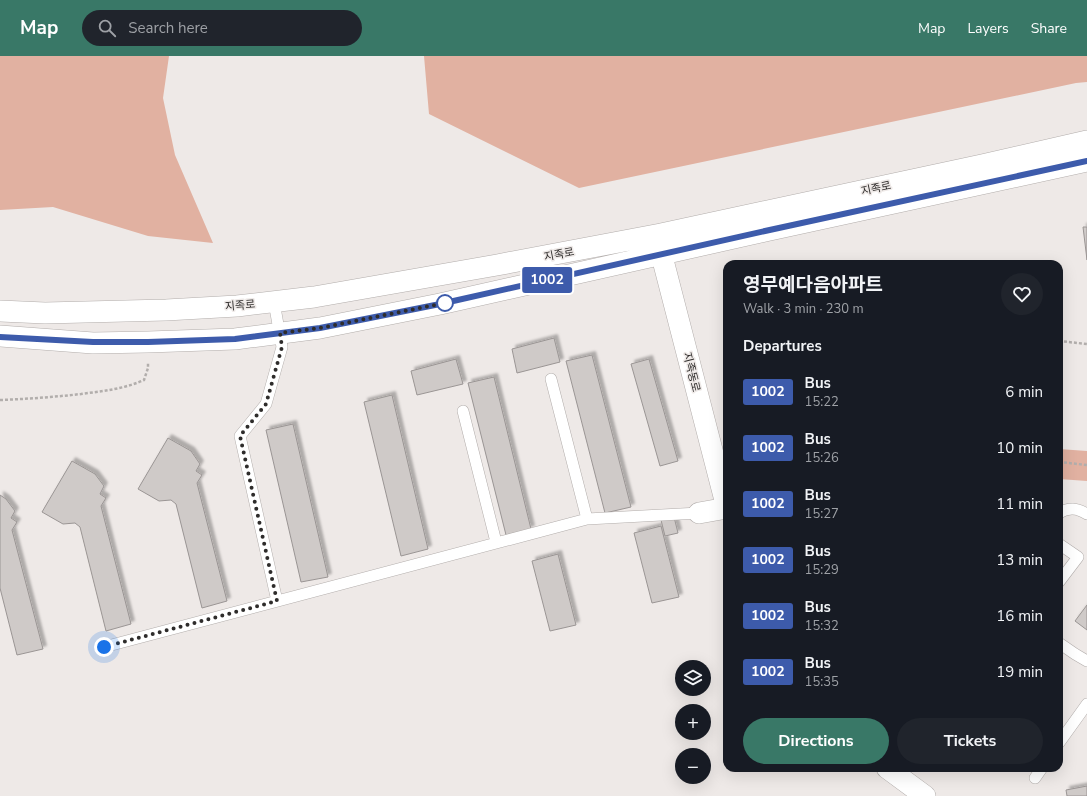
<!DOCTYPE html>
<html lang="en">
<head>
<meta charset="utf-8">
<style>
	:root { --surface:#171b24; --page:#20242c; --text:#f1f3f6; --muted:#9ea1a6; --accent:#397867 }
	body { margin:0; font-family:"Nunito Sans","Noto Sans KR",sans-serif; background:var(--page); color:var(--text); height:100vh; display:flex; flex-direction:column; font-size:15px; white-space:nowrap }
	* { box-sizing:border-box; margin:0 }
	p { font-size:13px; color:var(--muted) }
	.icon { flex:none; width:22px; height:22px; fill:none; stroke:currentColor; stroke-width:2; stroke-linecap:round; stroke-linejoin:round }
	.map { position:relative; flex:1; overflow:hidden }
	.drawer { position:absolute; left:723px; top:204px; width:340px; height:512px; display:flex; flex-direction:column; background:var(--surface); border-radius:12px; box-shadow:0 4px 16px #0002 }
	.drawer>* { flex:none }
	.badge { padding:0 8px; border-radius:3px; font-size:14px; line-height:26px }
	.controls { position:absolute; left:675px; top:604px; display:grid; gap:8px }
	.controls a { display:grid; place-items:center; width:36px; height:36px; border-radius:50%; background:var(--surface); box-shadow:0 4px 16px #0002; font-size:20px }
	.you { position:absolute; width:20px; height:20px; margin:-10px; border:3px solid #fff; border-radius:50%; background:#1a73e8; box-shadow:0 0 0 6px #1a73e833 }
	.map>.badge { position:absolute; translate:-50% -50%; box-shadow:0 0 0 2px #fff }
	h2 { padding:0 20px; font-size:15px; line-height:36px }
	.round { display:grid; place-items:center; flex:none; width:42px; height:42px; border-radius:21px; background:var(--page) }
	.headline { display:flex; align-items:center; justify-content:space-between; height:68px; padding:0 20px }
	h1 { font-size:19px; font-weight:700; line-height:30px }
	.cta { display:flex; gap:8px; margin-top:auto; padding:8px 20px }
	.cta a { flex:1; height:46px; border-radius:24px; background:var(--accent); color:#fff; font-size:16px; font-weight:700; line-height:46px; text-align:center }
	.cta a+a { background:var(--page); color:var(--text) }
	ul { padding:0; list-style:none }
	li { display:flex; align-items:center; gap:12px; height:56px; padding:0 20px }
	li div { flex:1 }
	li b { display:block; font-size:15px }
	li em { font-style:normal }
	li .badge { min-width:44px; font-weight:700; text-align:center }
	header { display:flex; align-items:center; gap:24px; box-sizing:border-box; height:56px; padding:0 20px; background:var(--accent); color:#fff }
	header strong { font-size:19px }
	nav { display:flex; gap:22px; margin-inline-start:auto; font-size:14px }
	.search { width:280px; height:36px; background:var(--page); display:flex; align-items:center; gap:10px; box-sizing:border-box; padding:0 14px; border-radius:22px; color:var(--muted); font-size:15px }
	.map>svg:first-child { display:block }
	.green { fill:#e1b1a1 }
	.building { fill:#cfcac8; stroke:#9a9594; filter:url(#shadow) }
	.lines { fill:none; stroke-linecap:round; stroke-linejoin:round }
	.service-casing { stroke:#b2adab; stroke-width:12 }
	.minor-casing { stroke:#b2adab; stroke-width:22 }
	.path { stroke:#b2aeac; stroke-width:2.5; stroke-dasharray:3 2; stroke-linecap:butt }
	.service { stroke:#fff; stroke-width:11 }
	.minor { stroke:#fff; stroke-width:21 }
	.line-casing { stroke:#fff; stroke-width:9 }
	.line { stroke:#3d5bab; stroke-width:6 }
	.walk { stroke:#2e2c2b; stroke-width:4; stroke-dasharray:0 7.2 }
	.stop-dot { fill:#fff; stroke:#3d5bab; stroke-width:2 }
	.labels { text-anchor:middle; stroke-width:3; stroke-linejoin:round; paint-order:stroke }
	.street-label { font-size:11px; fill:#2e2c2b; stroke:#eee9e7 }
</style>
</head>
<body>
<header>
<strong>Map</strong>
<div class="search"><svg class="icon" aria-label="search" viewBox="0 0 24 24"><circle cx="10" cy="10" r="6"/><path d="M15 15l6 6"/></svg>Search here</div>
<nav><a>Map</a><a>Layers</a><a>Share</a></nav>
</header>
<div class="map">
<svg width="1087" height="740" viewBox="0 0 1087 740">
	<defs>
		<filter id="shadow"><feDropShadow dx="3.5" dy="-3.5" stdDeviation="1" flood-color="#0004"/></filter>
	</defs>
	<rect width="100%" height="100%" fill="#eee9e7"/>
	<path class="green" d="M0,0H169L163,42L175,99L213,187L148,180L53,151L0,154Z
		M424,0H1087V26L1076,27L579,132L429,58Z
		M1059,393L1087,395V425L1059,423Z"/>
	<path class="building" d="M1083,171H1087V204Z
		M554,282L560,306L517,317L512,293Z
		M592,299L631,451L605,457L566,305Z
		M456,303L463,328L417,339L411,315Z
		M649,303L678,405L660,410L631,308Z
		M494,321L531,473L506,479L468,327Z
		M392,339L428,493L401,500L364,346Z
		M293,368L328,521L301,526L266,374Z
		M168,382L191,395L200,408L196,415L202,419L197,427L227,545L202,552L176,448L171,444L159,445L138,433Z
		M72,405L95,418L104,430L100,438L106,442L101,450L131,568L106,575L80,471L75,467L63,468L42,456Z
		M0,439L6,443L15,455L11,462L17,466L12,474L43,593L17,599L0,532Z
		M674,461L678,477L665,480L661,464Z
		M661,470L679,541L652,547L634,477Z
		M558,498L576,569L550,575L532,505Z
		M1087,549V574L1075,565Z
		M974,712H992L974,715Z
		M1087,730V740H1067L1066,734Z"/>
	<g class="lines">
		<defs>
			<path id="service" d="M274,246L282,291L266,348L240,380L277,545
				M551,323L587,463
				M463,355L496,486
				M1059,457C1069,451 1077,452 1087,458
				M1059,488L1078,501L1059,526
				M1059,587L1075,598L1087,605
				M104,591L587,463L699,457
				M1059,687L1087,648
				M1035,722L1042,712"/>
			<path id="minor" d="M658,185L727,452
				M0,255L45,257L166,254L237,250L314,241L497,209L661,178L982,109L1087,85
				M0,280L93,287L148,286L235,283L320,272L440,248L765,175L1087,105
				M699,457L727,452
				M887,712L925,740"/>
		</defs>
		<use href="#service" class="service-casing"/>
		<use href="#minor" class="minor-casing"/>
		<path class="path" d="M1059,285L1087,288
			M0,344C27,343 54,341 81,338C103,335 124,333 144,324L148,312V306
			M1059,406L1087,409"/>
		<use href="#service" class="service"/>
		<use href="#minor" class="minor"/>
	</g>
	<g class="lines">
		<defs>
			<path id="line" d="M0,281L93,286H148L235,283L320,272L440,248L765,175L1087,105"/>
		</defs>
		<use href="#line" class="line-casing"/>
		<use href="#line" class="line"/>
		<path class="walk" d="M104,591L277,545L240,380L266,348L282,291L280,277L320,272L445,247"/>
	</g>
	<circle class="stop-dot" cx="445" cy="247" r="8"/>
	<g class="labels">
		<g class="street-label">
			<text transform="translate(876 132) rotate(-12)" y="4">지족로</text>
			<text transform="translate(559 198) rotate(-11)" y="4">지족로</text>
			<text transform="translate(240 249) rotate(-5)" y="4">지족로</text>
			<text transform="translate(692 316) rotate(76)" y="4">지족동로</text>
		</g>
	</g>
</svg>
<div class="controls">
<a><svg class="icon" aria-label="layers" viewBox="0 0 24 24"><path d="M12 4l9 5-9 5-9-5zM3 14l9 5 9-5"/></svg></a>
<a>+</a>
<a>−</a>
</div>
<div class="you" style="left:104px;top:591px"></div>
<b class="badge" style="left:547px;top:224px;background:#3d5bab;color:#fff">1002</b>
<section class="drawer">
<div class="headline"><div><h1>영무예다음아파트</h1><p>Walk · 3 min · 230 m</p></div><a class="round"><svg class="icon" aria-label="heart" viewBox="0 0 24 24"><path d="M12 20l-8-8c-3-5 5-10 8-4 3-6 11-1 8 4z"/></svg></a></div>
<h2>Departures</h2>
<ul>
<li><span class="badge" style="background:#3d5bab;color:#fff">1002</span><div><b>Bus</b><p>15:22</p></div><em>6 min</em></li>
<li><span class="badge" style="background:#3d5bab;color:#fff">1002</span><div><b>Bus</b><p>15:26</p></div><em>10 min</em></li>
<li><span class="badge" style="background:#3d5bab;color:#fff">1002</span><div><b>Bus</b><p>15:27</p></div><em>11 min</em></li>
<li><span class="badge" style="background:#3d5bab;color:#fff">1002</span><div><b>Bus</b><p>15:29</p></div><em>13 min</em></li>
<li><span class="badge" style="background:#3d5bab;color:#fff">1002</span><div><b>Bus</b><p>15:32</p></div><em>16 min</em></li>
<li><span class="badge" style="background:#3d5bab;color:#fff">1002</span><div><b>Bus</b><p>15:35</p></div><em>19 min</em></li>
</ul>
<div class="cta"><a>Directions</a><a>Tickets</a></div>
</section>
</div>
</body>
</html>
